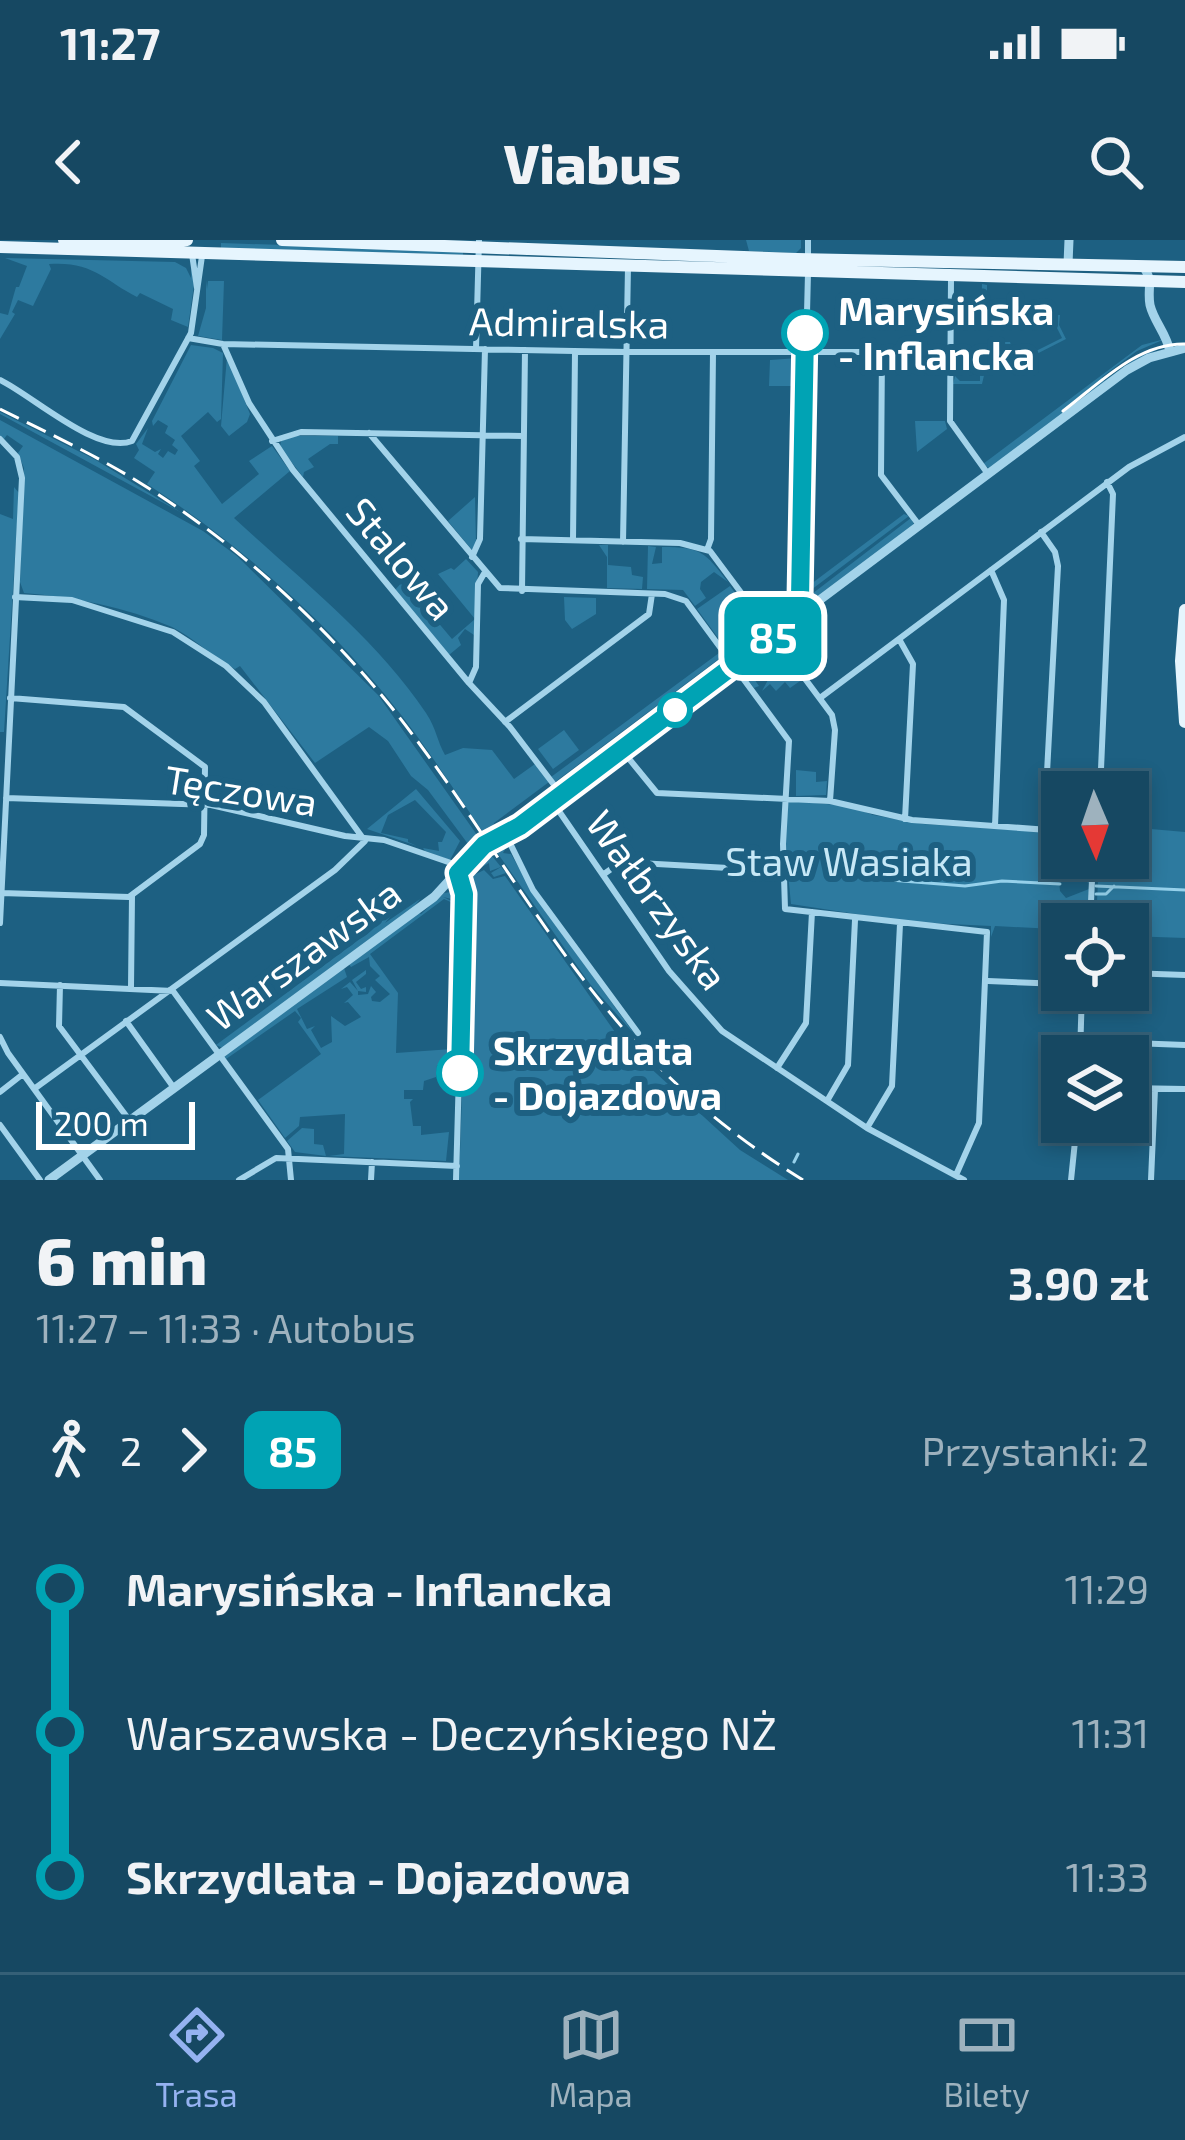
<!DOCTYPE html>
<html lang="pl">
<head>
<meta charset="utf-8">
<style>
	:root { --surface:#164862; --page:#1f4f68; --text:#f1f3f6; --muted:#9eb2be; --line:#356077; --accent:#95b2f1 }
	body { margin:0; font-family:"Exo 2",sans-serif; background:var(--page); color:var(--text); height:100vh; display:flex; flex-direction:column; font-size:45px; white-space:nowrap }
	* { box-sizing:border-box; margin:0 }
	p { font-size:39px; color:var(--muted) }
	.icon { flex:none; width:66px; height:66px; fill:none; stroke:currentColor; stroke-width:2; stroke-linecap:round; stroke-linejoin:round }
	.map { position:relative; height:940px; overflow:hidden }
	.details { display:flex; flex-direction:column; background:var(--surface); flex:1 }
	.details>* { flex:none }
	.badge { padding:0 24px; border-radius:18px; font-size:42px; line-height:78px }
	.needle { width:78px; rotate:178deg }
	.buttons { position:absolute; left:1041px; top:531px; display:grid; gap:24px }
	.buttons a { display:grid; place-items:center; width:108px; height:108px; border-radius:0px; background:var(--surface); box-shadow:0 6px 18px #0003,0 0 0 3px var(--line); font-size:60px }
	.scale { position:absolute; left:36px; bottom:30px; width:159px; box-sizing:border-box; padding-left:12px; border:6px solid #fff; border-top:0; font-size:33px; line-height:42px; white-space:nowrap; color:#fff; -webkit-text-stroke:9px #1d6082; paint-order:stroke }
	.map>.badge { position:absolute; translate:-50% -50%; box-shadow:0 0 0 6px #fff }
	.legs { display:flex; align-items:center; gap:18px; height:132px; padding:0 36px; font-size:39px }
	.legs p { margin-inline-start:auto }
	.head { display:flex; align-items:center; justify-content:space-between; height:204px; padding:0 36px }
	h1 { font-size:66px; font-weight:800; line-height:90px }
	ul { padding:0 36px; list-style:none }
	li { display:flex; align-items:center; gap:42px; height:144px; font-size:45px }
	li i { display:grid; place-items:center; width:18px; height:100%; margin:0 15px; background:currentColor }
	li i::after { content:''; width:30px; height:30px; margin:-15px; border:9px solid; border-radius:50%; background:var(--surface) }
	li p { margin-inline-start:auto }
	li:first-child i { background:linear-gradient(#0000 50%,currentColor 0) }
	li:last-child i { background:linear-gradient(currentColor 50%,#0000 0) }
	.status { display:flex; justify-content:space-between; align-items:center; height:84px; padding:0 60px; background:var(--surface); direction:ltr }
	.status svg { height:33px; fill:currentColor }
	header { display:flex; justify-content:space-between; align-items:center; height:156px; padding:0 36px; background:var(--surface); font-size:54px; font-weight:800 }
	.dock { display:flex; justify-content:space-around; align-items:center; height:168px; border-top:3px solid var(--line); background:var(--surface); font-size:33px; color:var(--muted) }
	.dock a { display:grid; justify-items:center; gap:6px }
	.dock .selected { color:var(--accent) }
	.map>svg:first-child { display:block }
	.green { fill:#2d7a9f }
	.lines { fill:none; stroke-linecap:round; stroke-linejoin:round }
	.stream { stroke:#96d1eb; stroke-width:3 }
	.minor { stroke:#a3d3ea; stroke-width:6 }
	.tertiary { stroke:#a3d3ea; stroke-width:9 }
	.primary { stroke:#e6f5fe; stroke-width:12 }
	.tram { stroke:#fff; stroke-width:3 }
	.rail { stroke:#fff; stroke-width:3; stroke-dasharray:21 9; stroke-linecap:butt }
	.line-1-casing { stroke:#fff; stroke-width:27 }
	.line-1 { stroke:#00a3b4; stroke-width:18 }
	.stop-1-dot { fill:#fff; stroke:#00a3b4; stroke-width:6 }
	.labels { text-anchor:middle; stroke-width:12; stroke-linejoin:round; paint-order:stroke }
	.stop-label { font-size:39px; font-weight:bold; fill:#fff; stroke:#1d6082; text-anchor:start }
	.street-label { font-size:39px; fill:#fff; stroke:#1d6082 }
	.park-label { font-size:39px; fill:#c7e8f7; stroke:#1d6082 }
</style>
</head>
<body>
<div class="status"><b>11:27</b><svg viewBox="0 0 49 12"><path d="M0 12V9h3v3zM5 12V6h3v6zM10 12V3h3v9zM15 12V0h3v12zM26 1h20v11H26zM47 4h2v5h-2z"/></svg></div>
<header><svg class="icon" aria-label="back" viewBox="0 0 24 24"><path d="M15 5l-7 7 7 7"/></svg>Viabus<svg class="icon" aria-label="search" viewBox="0 0 24 24"><circle cx="10" cy="10" r="6"/><path d="M15 15l6 6"/></svg></header>
<div class="map">
<svg width="1185" height="940" viewBox="0 0 1185 940">
	<rect width="100%" height="100%" fill="#1d6082"/>
	<path class="green" d="M746,0H801V8L796,13L749,11Z
		M221,3L463,11V15L221,8Z
		M5,18L175,22L186,28L191,38V25L194,45L188,87L171,80L173,69L140,53L137,57C104,40 93,21 49,24L51,29L33,66L18,60L12,72L15,74L0,99V73L8,75L16,47H19L27,26Z
		M206,40L207,49L208,41H224L222,100L198,96L206,68Z
		M982,44L987,45V74L1060,75L1059,85L1066,99L1011,127H986L982,144H953L955,136L960,141H980V128L972,127V123H994L993,114L970,115L976,110L998,113L1004,102H1010L1016,121L1062,98L1053,80H1027L1026,84L1018,76H981Z
		M1165,99L1137,111L1102,137L1104,141L1139,116L1164,106L1129,125L990,229L983,224L1142,105Z
		M191,105L213,108L223,113L221,179L217,182L208,172L181,196L200,221L194,226L222,264L259,234L249,221L272,206L290,231L234,278C301,340 375,397 426,473C437,490 437,501 445,515L463,508L492,510L514,539L535,524L549,542L494,583L490,597L478,606L468,604L428,550L411,536L388,501L369,487L315,523L240,426L235,429C213,417 194,398 172,387C125,367 74,357 24,353L20,342L24,228L18,213L23,206L7,195L4,199L0,196V180L203,291L237,316L378,455L482,602L487,598C459,557 432,515 402,476C332,385 242,306 147,244L155,232L134,218L139,210L136,204L148,188L142,204L155,212L161,209L158,214L163,218L168,211L175,215L178,210L172,205L175,200L165,193L168,186L158,180L153,186L152,181Z
		M227,117L250,174L247,182L229,196L221,186Z
		M798,118V132L792,134L798,135V146H769L770,120Z
		M0,172L94,219L182,273L0,174Z
		M915,181H945L947,189L917,212Z
		M295,196H338V204H330L308,219L314,227L304,232L303,237L280,207L281,201Z
		M14,247L19,253L4,492H0V274L13,279Z
		M475,257L476,303L472,310L448,281Z
		M904,274L909,276L803,356V350Z
		M911,278L914,285L809,363L804,360Z
		M599,305H608V325L631,327L632,335L643,337L642,349L607,348V317Z
		M648,306L656,307L652,324L662,323V307C701,307 705,312 728,342L714,332L701,342L700,349L706,358L695,366L683,350L647,349Z
		M466,319L478,332L474,395L465,389L458,398L461,405L449,415L395,350L403,341L452,399L475,379L438,334L451,328L454,330Z
		M730,346L754,378L721,402L697,369Z
		M564,357L596,358V374L572,389L565,380Z
		M773,400L803,439L790,448L785,442L776,451L770,444L762,451L769,438L759,430L752,436L759,446L754,448L748,440L750,437L739,424Z
		M719,413L724,415L555,542L551,537Z
		M698,439L701,444L566,547L561,540Z
		M564,490L579,510L553,529L538,509Z
		M796,530L816,532V542L827,541L826,555L796,556Z
		M416,549L460,601L450,620L425,611L423,608L439,611L438,602H442L446,592L415,560L388,575L381,593L408,599V602L417,606L367,589Z
		M792,561L849,566L873,575L923,584L1062,593V618H1091L1089,643L1067,632L1059,640L1060,651L1066,658L1089,649L1088,684H1062V742H1052L1054,689L995,686L991,697V686L908,682L791,664L785,603L788,563Z
		M1128,587L1185,592V698L1128,696V684H1096L1099,618H1128Z
		M495,601L508,604L503,613L511,614L533,653L635,795L590,744L491,604L487,610L506,633L494,637L491,633L501,627L490,631L489,623L469,634L473,620Z
		M484,630L493,639L505,636L622,802L740,910L788,940H459L469,660L472,636Z
		M451,652L456,660L443,657L456,663L452,804L455,664L444,659L370,714L398,753L396,813L452,809L451,838L450,825H437L436,837L424,841L423,850H404V859H413L410,862L413,886H421V895L449,892L446,921L329,916L344,914L345,874L300,877L299,886L285,898L258,860L321,814L298,782L301,778L295,771L226,819L224,816L344,728L347,737L297,769L307,789L315,786L311,790L321,808L332,802L331,776L345,786L361,777L348,762L344,763L353,755L347,747L341,749L350,742L358,751L352,740L366,730V734L356,742L361,749L366,747V752L358,751V755L368,754L371,746L376,752L371,757L372,761L380,762L390,754L375,740L380,736L370,726L369,717L351,727L348,723L418,672L421,674L444,653Z
		M420,659L413,668L223,808L216,805L372,690L399,666L385,683Z
		M302,888L314,889V904L323,905L326,916L295,912L287,901Z"/>
	<g class="lines">
		<path class="stream" d="M865,638L965,646L1002,641L1060,644
			M1096,646L1185,650
			M1096,654H1106L1114,646
			M794,922L798,914"/>
		<path class="minor" d="M192,14L197,48
			M808,20V0
			M951,39L950,181L988,234
			M188,98L223,104L627,112H950
			M223,104L249,163L293,230L469,443L510,487L561,554
			M476,109L479,0
			M882,111L881,235L919,285
			M0,140C33,156 97,215 132,201L191,93L202,16
			M369,193L500,348L665,354L686,361L789,501L783,604L785,669L987,692L979,883L956,935
			M0,199L17,217L22,238L0,683
			M272,201L301,192L523,196
			M1041,292L1055,312L1058,326L1044,589
			M521,299L680,303L710,311L832,475L835,490L830,561
			M573,300L575,112
			M623,302L628,27
			M707,310L711,299L713,112
			M472,317L480,299L485,109
			M991,330L1004,360L995,586
			M522,351L525,110
			M15,357L72,360L173,392L226,426L264,462L365,601L335,630L34,849
			M807,370L800,354L808,33
			M899,399L913,424L905,579
			M469,443L476,427L478,344L485,332
			M820,458L1129,227L1185,197
			M505,482L649,374L652,354
			M621,509L657,553L830,561L912,580L1062,591
			M1100,552L1113,254L1107,242
			M6,558L211,565L345,596L384,600L451,623L464,654L456,940
			M552,561L669,731L722,791L867,888L964,940
			M505,593L533,650L638,793
			M604,634L621,622L784,631
			M1,653L129,657L200,604L204,595L205,527L124,467L10,458
			M1090,684L1093,618
			M1128,733L1185,735
			M988,741L1062,744
			M0,743L173,751L288,909L291,940
			M60,745L59,786L130,881
			M131,747L132,656
			M126,781L174,848
			M0,797L8,813L100,940
			M1080,801L1185,805
			M1080,816L1082,750
			M777,828L806,783L812,672
			M1128,848L1185,849
			M0,852L23,834
			M827,861L848,825L855,680
			M0,885L40,940
			M867,888L892,846L900,684
			M239,940L276,918L457,926
			M371,940L372,922
			M1071,940L1077,882
			M1151,940L1155,849"/>
		<path class="tertiary" d="M1068,24L1069,0
			M1143,26C1154,41 1147,49 1150,65C1154,82 1167,94 1170,112
			M49,940L434,657L479,608L519,585L1127,130L1149,118L1185,108"/>
		<path class="primary" d="M64,0L155,4L187,0
			M282,0L797,19L1185,27
			M0,7L1185,42
			M1185,370L1181,421L1185,482"/>
		<path class="tram" d="M1063,171C1099,144 1137,103 1185,104"/>
		<path class="rail" d="M0,169C46,192 93,214 137,241C231,299 318,378 388,463C468,562 529,676 611,774C665,840 730,895 803,940"/>
	</g>
	<g class="lines">
		<defs>
			<path id="line-1" d="M460,833L464,654L458,633L484,605L520,586L807,370L800,358L805,93"/>
		</defs>
		<use href="#line-1" class="line-1-casing"/>
		<use href="#line-1" class="line-1"/>
	</g>
	<g class="stop-1-dot">
		<circle cx="805" cy="93" r="21"/>
		<circle cx="675" cy="470" r="15"/>
		<circle cx="460" cy="833" r="21"/>
	</g>
	<g class="labels">
		<g class="stop-label">
			<text x="838" y="85">Marysińska<tspan x="838" dy="45">- Inflancka</tspan></text>
			<text x="493" y="825">Skrzydlata<tspan x="493" dy="45">- Dojazdowa</tspan></text>
		</g>
		<g class="street-label">
			<text transform="translate(569 83) rotate(1)" y="14">Admiralska</text>
			<text transform="translate(401 319) rotate(50)" y="14">Stalowa</text>
			<text transform="translate(241 551) rotate(9)" y="14">Tęczowa</text>
			<text transform="translate(657 660) rotate(54)" y="14">Wałbrzyska</text>
			<text transform="translate(304 715) rotate(-36)" y="14">Warszawska</text>
		</g>
		<g class="park-label">
			<text x="849" y="636">Staw Wasiaka</text>
		</g>
	</g>
</svg>
<div class="buttons">
<a><svg class="needle" viewBox="-14 -14 28 28"><path d="M0-13l5 13h-10z" fill="#e53935"/><path d="M0 13l5-13h-10z" fill="#9eb2be"/></svg></a>
<a><svg class="icon" aria-label="locate" viewBox="0 0 24 24"><circle cx="12" cy="12" r="6"/><path d="M12 2v4M12 18v4M2 12h4M18 12h4"/></svg></a>
<a><svg class="icon" aria-label="layers" viewBox="0 0 24 24"><path d="M12 4l9 5-9 5-9-5zM3 14l9 5 9-5"/></svg></a>
</div>
<div class="scale">200 m</div>
<b class="badge" style="left:773px;top:396px;background:#00a3b4;color:#fff">85</b>
</div>
<section class="details">
<div class="head"><div><h1>6 min</h1><p>11:27 – 11:33 · Autobus</p></div><b>3.90 zł</b></div>
<div class="legs"><svg class="icon" aria-label="walk" viewBox="0 0 24 24"><circle cx="13" cy="4" r="2"/><path d="M13 8l-2 6 4 7M11 14l-3 7M7 12l3-4h3l4 4"/></svg>2<svg class="icon" aria-label="forward" viewBox="0 0 24 24"><path d="M9 5l7 7-7 7"/></svg><b class="badge" style="background:#00a3b4;color:#fff">85</b><p>Przystanki: 2</p></div>
<ul>
<li><i style="color:#00a3b4"></i><b>Marysińska - Inflancka</b><p>11:29</p></li>
<li><i style="color:#00a3b4"></i><span>Warszawska - Deczyńskiego NŻ</span><p>11:31</p></li>
<li><i style="color:#00a3b4"></i><b>Skrzydlata - Dojazdowa</b><p>11:33</p></li>
</ul>
</section>
<nav class="dock">
<a class="selected"><svg class="icon" aria-label="directions" viewBox="0 0 24 24"><path d="M12 3l9 9-9 9-9-9zM9 14v-3h6M13 9l2 2-2 2"/></svg>Trasa</a>
<a><svg class="icon" aria-label="map" viewBox="0 0 24 24"><path d="M3 6l6-2 6 2 6-2v14l-6 2-6-2-6 2zM9 4v14M15 6v14"/></svg>Mapa</a>
<a><svg class="icon" aria-label="tickets" viewBox="0 0 24 24"><path d="M3 7h18v10H3zM15 7v10"/></svg>Bilety</a>
</nav>
</body>
</html>
